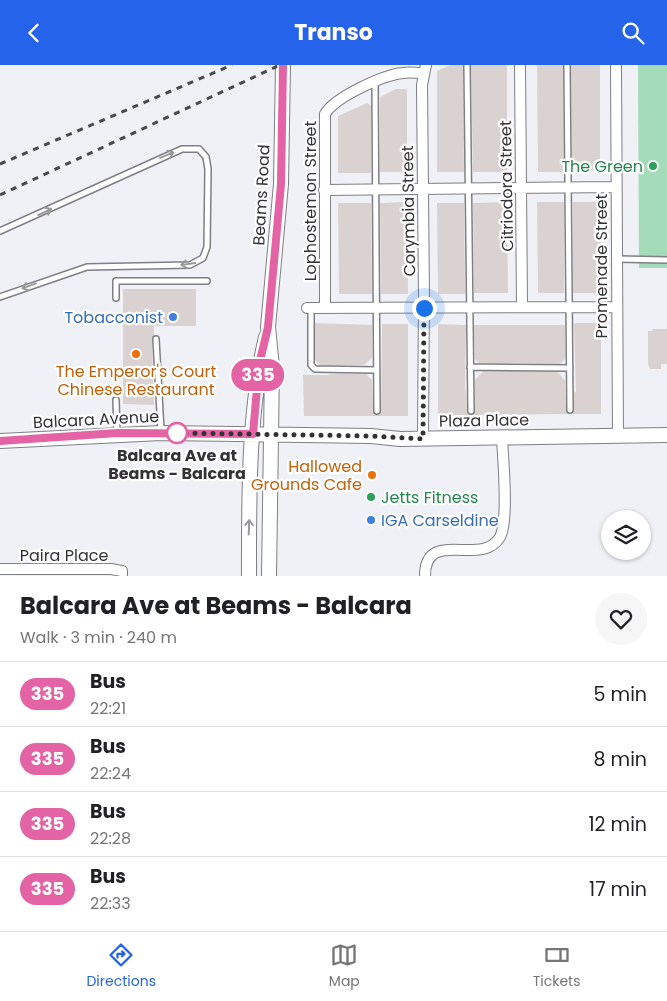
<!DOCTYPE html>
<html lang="en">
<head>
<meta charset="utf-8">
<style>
	:root { --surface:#fff; --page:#f6f6f6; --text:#202124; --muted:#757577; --line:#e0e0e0; --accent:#2563eb }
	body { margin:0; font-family:Poppins,sans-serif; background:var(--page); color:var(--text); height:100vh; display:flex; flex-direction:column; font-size:19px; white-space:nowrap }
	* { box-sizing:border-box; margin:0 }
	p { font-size:16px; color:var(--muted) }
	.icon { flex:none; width:28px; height:28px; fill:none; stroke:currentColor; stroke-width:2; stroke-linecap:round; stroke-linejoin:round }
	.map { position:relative; height:511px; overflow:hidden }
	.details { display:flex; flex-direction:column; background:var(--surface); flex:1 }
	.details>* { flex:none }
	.badge { padding:0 10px; border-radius:16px; font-size:18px; line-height:32px }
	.fabs { position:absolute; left:601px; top:445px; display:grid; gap:10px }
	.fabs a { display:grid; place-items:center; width:50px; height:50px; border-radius:50%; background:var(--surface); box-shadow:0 1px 4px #0004; font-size:25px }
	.you { position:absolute; width:25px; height:25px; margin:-12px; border:4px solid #fff; border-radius:50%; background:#1a73e8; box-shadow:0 0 0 8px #1a73e833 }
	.map>.badge { position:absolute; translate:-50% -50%; box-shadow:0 0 0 2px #fff }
	.round { display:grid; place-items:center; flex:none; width:52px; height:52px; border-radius:26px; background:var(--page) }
	.summary { display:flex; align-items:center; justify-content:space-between; height:85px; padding:0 20px }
	h1 { font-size:24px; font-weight:700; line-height:38px }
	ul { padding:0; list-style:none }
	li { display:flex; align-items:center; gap:15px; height:65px; padding:0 20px; border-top:1px solid var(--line) }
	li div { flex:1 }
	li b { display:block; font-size:19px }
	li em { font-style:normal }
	li .badge { min-width:55px; font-weight:700; text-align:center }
	header { display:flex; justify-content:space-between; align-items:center; height:65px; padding:0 20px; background:var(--accent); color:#fff; font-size:22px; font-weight:700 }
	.tabs { display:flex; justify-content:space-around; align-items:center; height:70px; border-top:1px solid var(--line); background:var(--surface); font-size:14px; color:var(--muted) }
	.tabs a { display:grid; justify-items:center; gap:2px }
	.tabs .selected { color:var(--accent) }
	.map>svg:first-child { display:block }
	.green { fill:#a4dbb8 }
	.building { fill:#dad2d1 }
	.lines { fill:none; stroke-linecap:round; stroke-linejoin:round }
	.lane-casing { stroke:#7e7f84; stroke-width:8 }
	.street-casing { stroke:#7e7f84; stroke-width:12 }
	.secondary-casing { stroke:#7e7f84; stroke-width:16 }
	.lane { stroke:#fff; stroke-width:5 }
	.street { stroke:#fff; stroke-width:10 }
	.secondary { stroke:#fff; stroke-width:14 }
	.rail { stroke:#49494c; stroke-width:3; stroke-dasharray:6 6; stroke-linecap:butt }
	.oneway { stroke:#99999a }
	.line-casing { stroke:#fff; stroke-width:11 }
	.line { stroke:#e463a4; stroke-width:8 }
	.walk { stroke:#333335; stroke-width:5; stroke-dasharray:0 9 }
	.leisure-dot { fill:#2e9e5b; stroke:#fff; stroke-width:2 }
	.shop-dot { fill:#3f7fe0; stroke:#fff; stroke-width:2 }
	.food-dot { fill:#e8710a; stroke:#fff; stroke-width:2 }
	.stop-dot { fill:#fff; stroke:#e463a4; stroke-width:2.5 }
	.labels { text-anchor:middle; stroke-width:4.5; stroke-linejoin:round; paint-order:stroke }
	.leisure-label { font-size:16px; fill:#27864d; stroke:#fff; text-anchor:end }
	.street-label { font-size:16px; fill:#333335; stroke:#fff }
	.shop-label { font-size:16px; fill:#366cbe; stroke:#fff; text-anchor:end }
	.food-label { font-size:16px; fill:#c56008; stroke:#fff }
	.stop-label { font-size:16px; font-weight:bold; fill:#333335; stroke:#fff }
</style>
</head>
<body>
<header><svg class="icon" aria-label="back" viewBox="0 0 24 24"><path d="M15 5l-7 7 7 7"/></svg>Transo<svg class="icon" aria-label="search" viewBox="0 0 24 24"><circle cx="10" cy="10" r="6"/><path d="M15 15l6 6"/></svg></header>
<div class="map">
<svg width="667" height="511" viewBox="0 0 667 511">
	<rect width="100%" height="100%" fill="#f0f1f7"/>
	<path class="green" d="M638,0H667V203H639Z"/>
	<path class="building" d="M450,0H463L464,107H437V6Z
		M471,0H507V107H473Z
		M537,0H563L564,107H538Z
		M571,0H600V106H572Z
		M396,24H407V107H380V32Z
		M367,38L371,41V108H338V51Z
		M407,137L408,229H381L380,138Z
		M507,137L508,228H474L473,138Z
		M537,137H564V228H538Z
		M573,137H601V228H573Z
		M338,138H371L372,229H339Z
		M437,138H464L465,229H438Z
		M123,224H196V261H154V270L152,274L154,340L123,339Z
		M315,258L372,260V293L364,300H320L315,295Z
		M576,258H601V349H571L574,345V326L576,328L574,259Z
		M382,259H408V351H304L303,310H330L329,309H366L372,315L373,348L377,350L381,349Z
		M438,259L466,260L465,326L466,324L467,346L469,350H438Z
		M474,260H565V294L560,299L479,298L475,294Z
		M652,264H667V299H661V304H650L648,299V266H653Z
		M483,306L558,307L565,316L566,345L569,349L473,350L475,346V315Z"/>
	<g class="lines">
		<defs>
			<path id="lane" d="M467,0L471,346
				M567,0L570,345
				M375,17L377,346
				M0,166L182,84H199L206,92L208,104L207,182L203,193L190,200L87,202L0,232
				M617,194L667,195
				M116,233V216H207
				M311,243V300L315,304L376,305
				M156,274L161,366
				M470,302L570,303
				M116,335L117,368"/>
			<path id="street" d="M520,0L522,242
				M616,0L618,371
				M324,125L616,122
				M307,243L617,242
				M325,243V49C335,32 383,10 403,8C409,7 416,8 423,8
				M423,374L424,232L422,20L426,0
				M0,504H111L122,506V511
				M425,511C425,462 482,503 500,472C509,456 503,394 502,373"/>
			<path id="secondary" d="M0,376L161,368L371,371L400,374L667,370
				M249,511C249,434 248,347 266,272
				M269,511L272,302L268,262L281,119L283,0"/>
		</defs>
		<use href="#lane" class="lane-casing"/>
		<use href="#street" class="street-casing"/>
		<use href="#secondary" class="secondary-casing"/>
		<use href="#lane" class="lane"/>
		<use href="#street" class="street"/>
		<use href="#secondary" class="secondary"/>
		<path class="rail" d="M0,99L232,0
			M0,130L280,0"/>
	</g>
	<defs><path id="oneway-shaft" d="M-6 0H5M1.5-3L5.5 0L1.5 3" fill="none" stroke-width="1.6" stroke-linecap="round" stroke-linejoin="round" transform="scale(1.25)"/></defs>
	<g class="oneway">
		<use href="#oneway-shaft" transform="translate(167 90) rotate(-22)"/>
		<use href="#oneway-shaft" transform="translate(45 147) rotate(-25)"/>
		<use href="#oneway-shaft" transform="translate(188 199) rotate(172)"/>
		<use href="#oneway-shaft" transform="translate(29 221) rotate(160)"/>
		<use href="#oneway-shaft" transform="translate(249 462) rotate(-88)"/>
	</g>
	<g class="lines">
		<defs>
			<path id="line" d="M0,376L117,368L253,369L259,300L268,262L276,175L281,119L283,0"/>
		</defs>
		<use href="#line" class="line-casing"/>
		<use href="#line" class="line"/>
		<path class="walk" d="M177,368L371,371L423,374L424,243"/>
	</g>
	<g class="leisure-dot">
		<circle cx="653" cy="101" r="5"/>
		<circle cx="371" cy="432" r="5"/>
	</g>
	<g class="shop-dot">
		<circle cx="173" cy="252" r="5"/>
		<circle cx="371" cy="455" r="5"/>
	</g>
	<g class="food-dot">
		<circle cx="136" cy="289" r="5"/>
		<circle cx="372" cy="410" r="5"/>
	</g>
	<circle class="stop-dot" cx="177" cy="368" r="10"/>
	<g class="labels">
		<g class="leisure-label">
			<text x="643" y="107">The Green</text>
			<text x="381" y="438" text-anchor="start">Jetts Fitness</text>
		</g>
		<g class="street-label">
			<text transform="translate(506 121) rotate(-91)" y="6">Citriodora Street</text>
			<text transform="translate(261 130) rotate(-87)" y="6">Beams Road</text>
			<text transform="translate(310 136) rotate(-90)" y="6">Lophostemon Street</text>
			<text transform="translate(408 146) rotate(-91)" y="6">Corymbia Street</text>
			<text transform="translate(601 201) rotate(-90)" y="6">Promenade Street</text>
			<text transform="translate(96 354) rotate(-3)" y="6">Balcara Avenue</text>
			<text transform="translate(484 355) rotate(-1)" y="6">Plaza Place</text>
			<text x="64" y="496">Paira Place</text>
		</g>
		<g class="shop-label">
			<text x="163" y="258">Tobacconist</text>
			<text x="381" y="461" text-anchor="start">IGA Carseldine</text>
		</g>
		<g class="food-label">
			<text x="136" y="312">The Emperor's Court<tspan x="136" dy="18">Chinese Restaurant</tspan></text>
			<text x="362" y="407" text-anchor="end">Hallowed<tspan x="362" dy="18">Grounds Cafe</tspan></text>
		</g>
		<g class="stop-label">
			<text x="177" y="396">Balcara Ave at<tspan x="177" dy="18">Beams - Balcara</tspan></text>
		</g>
	</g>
</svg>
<div class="fabs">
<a><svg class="icon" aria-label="layers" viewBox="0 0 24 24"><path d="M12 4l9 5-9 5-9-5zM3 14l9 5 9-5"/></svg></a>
</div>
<div class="you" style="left:424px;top:243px"></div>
<b class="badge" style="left:258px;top:310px;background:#e463a4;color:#fff">335</b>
</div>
<section class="details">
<div class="summary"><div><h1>Balcara Ave at Beams - Balcara</h1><p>Walk · 3 min · 240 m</p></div><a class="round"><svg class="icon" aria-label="heart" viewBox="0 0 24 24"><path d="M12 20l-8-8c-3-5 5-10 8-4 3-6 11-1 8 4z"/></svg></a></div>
<ul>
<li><span class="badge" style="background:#e463a4;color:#fff">335</span><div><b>Bus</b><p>22:21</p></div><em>5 min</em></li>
<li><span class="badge" style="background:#e463a4;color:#fff">335</span><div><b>Bus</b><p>22:24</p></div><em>8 min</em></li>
<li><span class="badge" style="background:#e463a4;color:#fff">335</span><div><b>Bus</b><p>22:28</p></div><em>12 min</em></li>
<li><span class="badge" style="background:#e463a4;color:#fff">335</span><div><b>Bus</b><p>22:33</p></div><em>17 min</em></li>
</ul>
</section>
<nav class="tabs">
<a class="selected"><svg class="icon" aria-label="directions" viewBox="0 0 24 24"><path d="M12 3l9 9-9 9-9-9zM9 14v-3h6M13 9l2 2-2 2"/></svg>Directions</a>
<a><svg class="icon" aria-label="map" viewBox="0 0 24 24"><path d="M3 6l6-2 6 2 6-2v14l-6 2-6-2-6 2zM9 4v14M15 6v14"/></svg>Map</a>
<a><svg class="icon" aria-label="tickets" viewBox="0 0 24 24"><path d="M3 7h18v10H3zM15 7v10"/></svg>Tickets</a>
</nav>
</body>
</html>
